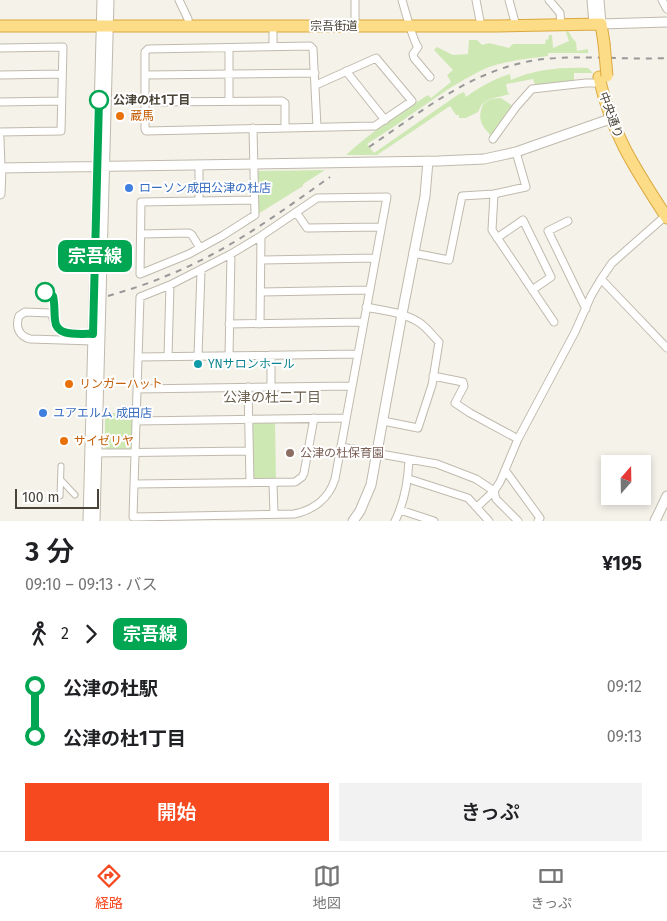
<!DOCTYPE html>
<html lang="ja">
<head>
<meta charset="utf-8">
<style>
	:root { --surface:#fff; --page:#f2f2f2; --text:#202124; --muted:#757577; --line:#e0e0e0; --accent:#f64920 }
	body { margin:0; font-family:"Fira Sans","Noto Sans JP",sans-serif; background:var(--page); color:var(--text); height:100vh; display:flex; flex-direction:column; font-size:19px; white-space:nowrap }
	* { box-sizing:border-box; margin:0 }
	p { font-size:16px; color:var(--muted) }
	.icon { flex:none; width:28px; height:28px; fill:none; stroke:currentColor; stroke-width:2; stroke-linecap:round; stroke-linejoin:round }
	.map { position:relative; height:521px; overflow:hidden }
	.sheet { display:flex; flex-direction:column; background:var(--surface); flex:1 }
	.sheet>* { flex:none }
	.badge { padding:0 10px; border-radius:8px; font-size:18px; line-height:32px }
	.needle { width:32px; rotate:20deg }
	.tools { position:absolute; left:601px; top:455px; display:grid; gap:10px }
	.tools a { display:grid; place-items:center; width:50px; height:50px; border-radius:0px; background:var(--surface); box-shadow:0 2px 8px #0003; font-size:25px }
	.scale { position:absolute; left:15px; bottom:12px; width:84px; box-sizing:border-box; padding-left:5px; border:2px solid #494338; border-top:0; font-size:14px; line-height:18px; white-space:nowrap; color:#494338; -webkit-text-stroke:4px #fff; paint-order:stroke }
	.map>.badge { position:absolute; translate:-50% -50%; box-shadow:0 0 0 2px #fff }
	.legs { display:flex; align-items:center; gap:8px; height:55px; padding:0 25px; font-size:16px }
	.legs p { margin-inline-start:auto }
	.overview { display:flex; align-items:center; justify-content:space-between; height:85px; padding:0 25px }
	h1 { font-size:28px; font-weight:600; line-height:38px }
	.action { display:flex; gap:10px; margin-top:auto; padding:10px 25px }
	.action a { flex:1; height:58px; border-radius:0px; background:var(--accent); color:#fff; font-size:20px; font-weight:600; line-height:58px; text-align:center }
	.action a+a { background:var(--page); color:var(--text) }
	ul { padding:0 25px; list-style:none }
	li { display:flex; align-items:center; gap:18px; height:50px; font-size:19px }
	li i { display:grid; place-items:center; width:8px; height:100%; margin:0 6px; background:currentColor }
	li i::after { content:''; width:12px; height:12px; margin:-6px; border:4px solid; border-radius:50%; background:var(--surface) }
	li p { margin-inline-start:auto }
	li:first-child i { background:linear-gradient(#0000 50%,currentColor 0) }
	li:last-child i { background:linear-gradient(currentColor 50%,#0000 0) }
	.tabs { display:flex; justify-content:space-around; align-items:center; height:70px; border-top:1px solid var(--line); background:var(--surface); font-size:14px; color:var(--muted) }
	.tabs a { display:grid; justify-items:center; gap:2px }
	.tabs .current { color:var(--accent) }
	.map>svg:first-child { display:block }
	.green { fill:#cee8b4 }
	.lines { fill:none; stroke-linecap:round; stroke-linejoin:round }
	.pedestrian-casing { stroke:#c0baad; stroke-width:7 }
	.minor-casing { stroke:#c0baad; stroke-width:9 }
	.tertiary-casing { stroke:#c0baad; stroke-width:11 }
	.trunk-casing { stroke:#dba83e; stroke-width:13 }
	.pedestrian { stroke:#fff; stroke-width:5 }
	.minor { stroke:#fff; stroke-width:7 }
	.tertiary { stroke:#fff; stroke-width:9 }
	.trunk { stroke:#fcdc86; stroke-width:11 }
	.rail { stroke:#989898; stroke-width:2; stroke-dasharray:6 6; stroke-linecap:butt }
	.trunk-bridge-casing { stroke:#dba83e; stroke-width:13; stroke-linecap:butt }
	.trunk-bridge { stroke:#fcdc86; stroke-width:11 }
	.line-1-casing { stroke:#fff; stroke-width:11 }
	.line-1 { stroke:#00a651; stroke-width:8 }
	.stop-1-dot { fill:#fff; stroke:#00a651; stroke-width:2.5 }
	.food-dot { fill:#e8710a; stroke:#fff; stroke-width:2 }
	.shop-dot { fill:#3f7fe0; stroke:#fff; stroke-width:2 }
	.culture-dot { fill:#0f9aa8; stroke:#fff; stroke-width:2 }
	.education-dot { fill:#8d6e63; stroke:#fff; stroke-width:2 }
	.labels { text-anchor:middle; stroke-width:4; stroke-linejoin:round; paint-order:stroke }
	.street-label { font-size:12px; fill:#494338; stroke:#fff }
	.stop-label { font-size:12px; font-weight:bold; fill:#494338; stroke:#fff; text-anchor:start }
	.food-label { font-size:12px; fill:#c56008; stroke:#fff; text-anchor:start }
	.shop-label { font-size:12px; fill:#366cbe; stroke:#fff; text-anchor:start }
	.culture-label { font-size:12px; fill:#0d838f; stroke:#fff; text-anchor:start }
	.education-label { font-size:12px; fill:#785e54; stroke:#fff; text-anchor:start }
	.neighbourhood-label { font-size:14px; fill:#6c614f; stroke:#fff }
</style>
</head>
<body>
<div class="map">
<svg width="667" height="521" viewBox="0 0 667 521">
	<rect width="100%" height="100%" fill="#f5f2ea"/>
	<path class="green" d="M568,31L573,39L576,42L577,51L588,49V53H548V56C526,59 501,61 480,71C440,91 405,121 367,144L374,153L459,94L464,92L466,97C479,87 494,79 510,74L511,80C536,69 561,67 588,68L593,73H574V83L536,87L533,79L506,84L508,93L510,94L490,99L482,104L478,112L466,118H459V115H456L450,106L377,155H346C371,132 399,113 428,95L431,98L451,82L447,75L453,70L434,50L437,47L453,55L468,54L469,40H477L482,45L489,43L509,48L513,44H545L546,39L548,40L549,35H552L553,48L569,41L566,32Z
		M501,98L514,107L492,137C481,125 477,119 483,104L491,99Z
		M325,170L303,184V186L258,214L257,171Z
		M105,413H134L133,448L131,450L107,451L105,449Z
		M275,421L276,480H253L250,422Z"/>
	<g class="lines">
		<defs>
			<path id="pedestrian" d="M61,480L75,495
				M60,496L61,466"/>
			<path id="minor" d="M179,0L188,19L189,27
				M355,0V26
				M402,0C405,10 413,41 418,47L413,54L414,58L430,77
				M476,0L481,26
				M509,0L516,26
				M549,0L560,13L561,25
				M662,0L667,9
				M273,46V27
				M0,48L63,47L61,131L0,132
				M229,48V100
				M346,71L385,120
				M0,75L62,74
				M145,75L315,73
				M316,85L376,58L412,101L375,126L146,131L145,129V52L148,49L310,46L313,49L317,127
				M0,102L61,101
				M145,102L282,101L285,103V127
				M253,128L255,215L222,236L189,254L140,274L141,202L254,200
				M0,138L1,168
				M493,139L516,107L532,89L586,83H600
				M199,165V201
				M494,194L492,230L554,322
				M387,197L335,479C329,498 314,510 294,514L133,517L140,297L170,285L231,254L261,236L317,198Z
				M296,212L307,228L381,227
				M568,221L548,231L586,309
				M141,234L189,233L192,235L200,248
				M497,238L523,220L551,277L532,290
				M413,253L449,260L462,196L494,194L526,187L516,152
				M262,260L375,258
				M601,279L667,348
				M261,292L370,290
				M366,307C384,311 404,312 420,323C427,328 433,336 439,342L432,385L418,428L383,421
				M25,312L50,313L52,315L55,324L60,331L68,333L93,334L100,338L93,341L30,339C19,336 15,327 19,316Z
				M229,324L363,322
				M260,324L261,236
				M271,355V387
				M168,356L170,285
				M198,356L201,271
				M229,356L231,254
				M138,357L358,354
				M433,376L463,382L464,386L455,403L470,413L518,439
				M248,387L250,483
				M137,389L352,386
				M136,421L346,418
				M341,447L437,464L476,479L494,491L496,499L518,521
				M97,453L248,451
				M505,470L540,518L538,521
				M409,479L468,498L489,521
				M273,483L274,514
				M134,484L295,482L302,477L304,473L314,418
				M477,507L494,491L500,482L518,439L575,332L591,296L601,279L612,263L662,219L667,218
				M400,510L434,521
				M395,521C405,501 408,482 409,460"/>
			<path id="tertiary" d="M592,0L594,24
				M599,0L601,24L667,22
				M0,168L438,161L484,159L516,152L610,119
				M0,194L1,168
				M88,521L102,0
				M95,521L109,0
				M353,521L360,511L371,485L402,314L425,196L428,161
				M655,521L667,496"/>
			<path id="trunk" d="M0,26H497L601,24L604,43
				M599,77C611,133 636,170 667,218"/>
		</defs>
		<use href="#pedestrian" class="pedestrian-casing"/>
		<use href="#minor" class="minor-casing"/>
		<use href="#tertiary" class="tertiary-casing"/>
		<use href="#trunk" class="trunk-casing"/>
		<use href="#pedestrian" class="pedestrian"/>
		<use href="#minor" class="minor"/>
		<use href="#tertiary" class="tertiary"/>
		<use href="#trunk" class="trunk"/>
		<path class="rail" d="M369,147C424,110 476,66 545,59C585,55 626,60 667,58
			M108,296C128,290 148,284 166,276C225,253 278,214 330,177"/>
		<defs>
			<path id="trunk-bridge" d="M604,43L607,76"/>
		</defs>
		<use href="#trunk-bridge" class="trunk-bridge-casing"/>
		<use href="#trunk-bridge" class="trunk-bridge"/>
	</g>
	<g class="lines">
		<defs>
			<path id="line-1" d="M45,292L53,296C55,304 54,312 55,320C56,338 80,333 93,334L99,100"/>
		</defs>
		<use href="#line-1" class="line-1-casing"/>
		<use href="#line-1" class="line-1"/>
	</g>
	<g class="stop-1-dot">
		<circle cx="99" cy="100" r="9"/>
		<circle cx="45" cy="292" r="9"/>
	</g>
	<g class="food-dot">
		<circle cx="120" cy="116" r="5"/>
		<circle cx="69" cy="384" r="5"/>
		<circle cx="64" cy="441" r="5"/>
	</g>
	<g class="shop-dot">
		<circle cx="129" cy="188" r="5"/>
		<circle cx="43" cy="413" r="5"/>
	</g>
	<circle class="culture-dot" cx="198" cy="364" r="5"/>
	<circle class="education-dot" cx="290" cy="453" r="5"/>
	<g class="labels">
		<g class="street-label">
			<text x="334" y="30">宗吾街道</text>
			<text transform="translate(611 115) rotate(70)" y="4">中央通り</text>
		</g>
		<g class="stop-label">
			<text x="113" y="104">公津の杜1丁目</text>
		</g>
		<g class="food-label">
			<text x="130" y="120">蔵馬</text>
			<text x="79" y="388">リンガーハット</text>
			<text x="74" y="445">サイゼリヤ</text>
		</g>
		<g class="shop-label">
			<text x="139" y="192">ローソン成田公津の杜店</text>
			<text x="53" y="417">ユアエルム 成田店</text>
		</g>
		<g class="culture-label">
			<text x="208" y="368">YNサロンホール</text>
		</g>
		<g class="education-label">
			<text x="300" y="457">公津の杜保育園</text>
		</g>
		<g class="neighbourhood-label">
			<text x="272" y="402">公津の杜二丁目</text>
		</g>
	</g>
</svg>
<div class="tools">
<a><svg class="needle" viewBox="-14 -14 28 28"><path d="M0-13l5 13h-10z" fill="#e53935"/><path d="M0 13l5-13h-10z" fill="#757577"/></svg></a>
</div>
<div class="scale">100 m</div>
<b class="badge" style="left:95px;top:256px;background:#00a651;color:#fff">宗吾線</b>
</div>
<section class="sheet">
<div class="overview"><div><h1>3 分</h1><p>09:10 – 09:13 · バス</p></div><b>¥195</b></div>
<div class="legs"><svg class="icon" aria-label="walk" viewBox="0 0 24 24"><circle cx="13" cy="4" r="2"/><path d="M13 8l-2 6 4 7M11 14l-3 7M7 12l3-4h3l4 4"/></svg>2<svg class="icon" aria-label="forward" viewBox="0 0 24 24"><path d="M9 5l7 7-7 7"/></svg><b class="badge" style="background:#00a651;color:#fff">宗吾線</b></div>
<ul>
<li><i style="color:#00a651"></i><b>公津の杜駅</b><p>09:12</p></li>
<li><i style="color:#00a651"></i><b>公津の杜1丁目</b><p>09:13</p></li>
</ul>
<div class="action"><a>開始</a><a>きっぷ</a></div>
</section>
<nav class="tabs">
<a class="current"><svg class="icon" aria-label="directions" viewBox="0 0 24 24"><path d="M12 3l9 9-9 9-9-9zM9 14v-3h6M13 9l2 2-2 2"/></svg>経路</a>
<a><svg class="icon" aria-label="map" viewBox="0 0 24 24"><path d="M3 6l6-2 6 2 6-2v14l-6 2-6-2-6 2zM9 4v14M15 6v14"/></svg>地図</a>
<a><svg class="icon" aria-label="tickets" viewBox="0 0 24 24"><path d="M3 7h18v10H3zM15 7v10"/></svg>きっぷ</a>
</nav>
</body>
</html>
